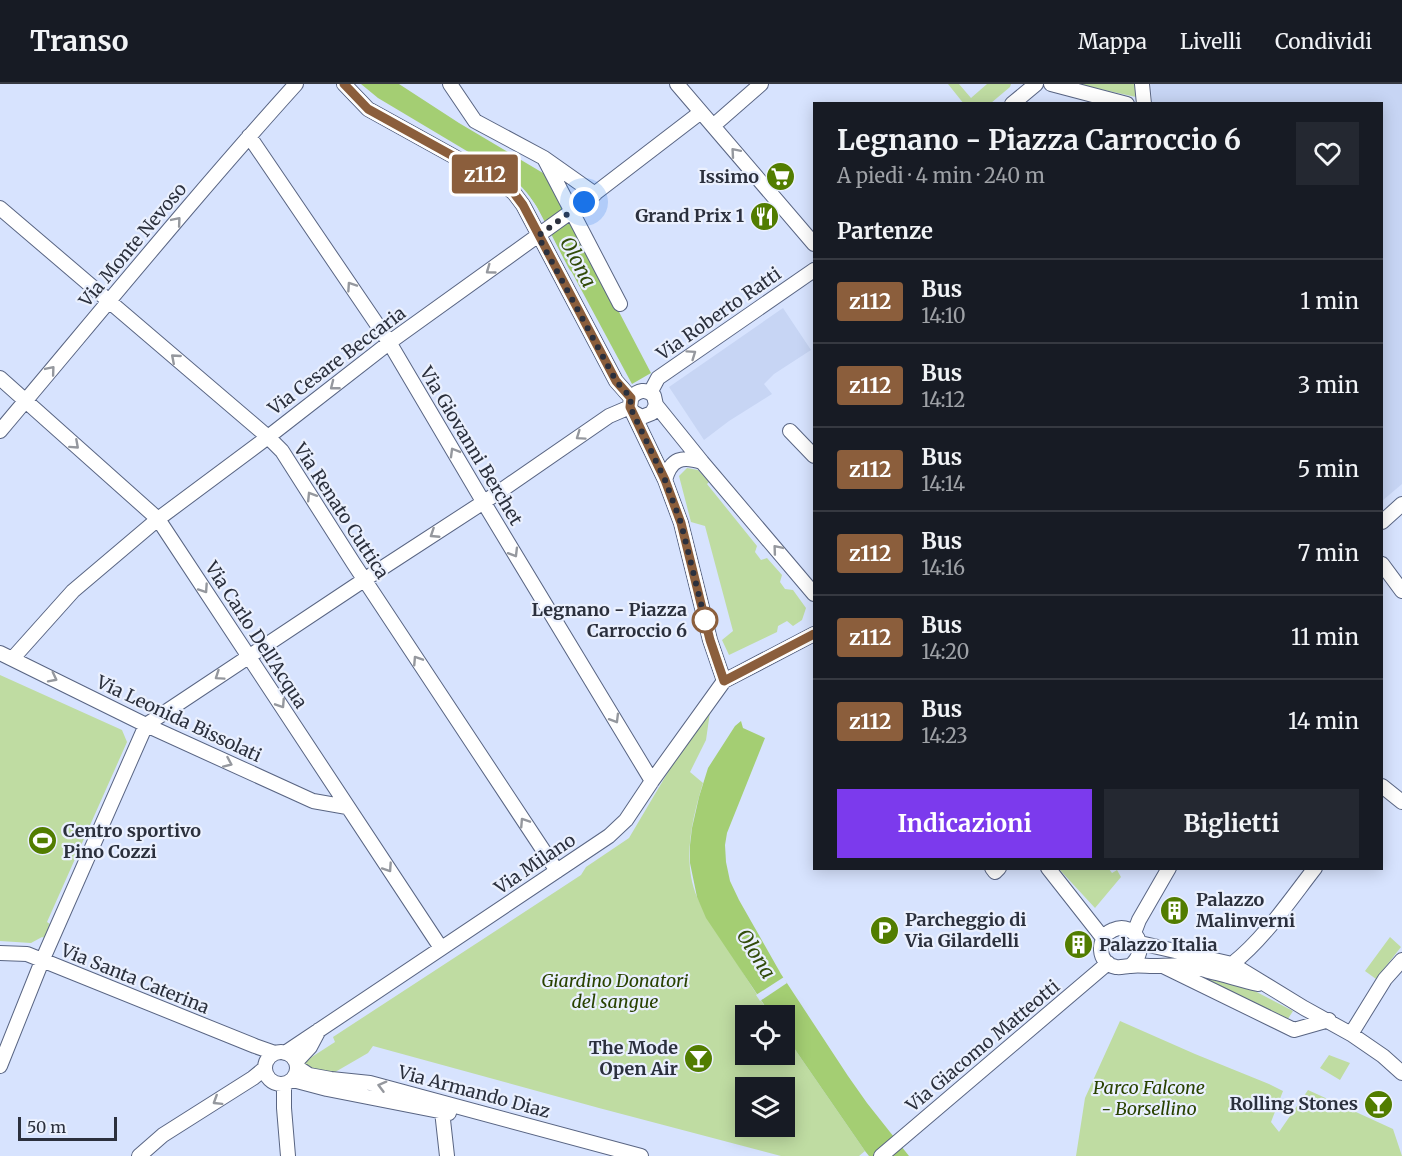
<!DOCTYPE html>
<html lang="it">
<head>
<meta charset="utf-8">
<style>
	:root { --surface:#171b24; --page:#242831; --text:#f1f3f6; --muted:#9ea1a6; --line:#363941; --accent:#7c3aed }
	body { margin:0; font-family:Merriweather,serif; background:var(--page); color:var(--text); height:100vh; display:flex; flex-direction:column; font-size:22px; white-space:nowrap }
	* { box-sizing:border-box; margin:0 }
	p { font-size:20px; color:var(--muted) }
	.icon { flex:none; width:33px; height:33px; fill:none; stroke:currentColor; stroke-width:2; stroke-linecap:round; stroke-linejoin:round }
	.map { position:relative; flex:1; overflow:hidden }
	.panel { position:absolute; left:813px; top:18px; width:570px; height:768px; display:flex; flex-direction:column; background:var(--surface); border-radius:0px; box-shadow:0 3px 15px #0003 }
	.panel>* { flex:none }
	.badge { padding:0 12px; border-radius:4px; font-size:21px; line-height:39px }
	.tools { position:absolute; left:735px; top:921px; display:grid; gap:12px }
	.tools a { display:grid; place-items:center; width:60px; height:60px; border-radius:0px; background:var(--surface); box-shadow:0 3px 15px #0003; font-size:30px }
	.scale { position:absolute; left:18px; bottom:15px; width:99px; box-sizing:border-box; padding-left:6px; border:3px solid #2b303d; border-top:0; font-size:16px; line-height:21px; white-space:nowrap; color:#2b303d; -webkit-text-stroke:4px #eaf0fe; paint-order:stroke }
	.you { position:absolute; width:30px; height:30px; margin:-15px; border:4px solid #fff; border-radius:50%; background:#1a73e8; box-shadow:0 0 0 9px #1a73e833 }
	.map>.badge { position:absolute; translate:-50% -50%; box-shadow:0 0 0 3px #fff }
	h2 { padding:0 24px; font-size:22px; line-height:54px }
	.round { display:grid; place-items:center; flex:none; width:63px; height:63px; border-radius:0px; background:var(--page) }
	.summary { display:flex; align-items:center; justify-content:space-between; height:102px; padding:0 24px }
	h1 { font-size:28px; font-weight:700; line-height:45px }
	.button { display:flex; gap:12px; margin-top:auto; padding:12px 24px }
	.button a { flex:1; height:69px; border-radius:0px; background:var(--accent); color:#fff; font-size:24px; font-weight:700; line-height:69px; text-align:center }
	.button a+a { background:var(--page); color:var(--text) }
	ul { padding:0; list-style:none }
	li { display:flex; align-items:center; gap:18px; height:84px; padding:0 24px; border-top:2px solid var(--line) }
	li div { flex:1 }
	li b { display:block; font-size:22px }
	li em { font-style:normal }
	li .badge { min-width:66px; font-weight:700; text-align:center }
	header { display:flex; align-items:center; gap:36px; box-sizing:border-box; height:84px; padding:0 30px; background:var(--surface); border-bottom:2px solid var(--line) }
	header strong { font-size:28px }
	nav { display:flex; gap:33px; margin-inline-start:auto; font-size:21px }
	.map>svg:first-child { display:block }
	.built { fill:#c7d5f4 }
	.green { fill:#bfdca2; fill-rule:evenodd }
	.water { fill:#a4ce73 }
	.pier { fill:#d7e3fe }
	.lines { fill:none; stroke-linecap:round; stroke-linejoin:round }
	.river { stroke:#a4ce73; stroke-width:24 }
	.street-casing { stroke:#596583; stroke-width:16 }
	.street { stroke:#fff; stroke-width:14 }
	.oneway { stroke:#95989e }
	.line-casing { stroke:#fff; stroke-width:14 }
	.line { stroke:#8b5e3c; stroke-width:9 }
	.walk { stroke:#2b303d; stroke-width:6; stroke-dasharray:0 10.8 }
	.stop-dot { fill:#fff; stroke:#8b5e3c; stroke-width:3 }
	.labels { text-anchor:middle; stroke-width:4.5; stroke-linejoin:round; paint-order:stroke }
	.poi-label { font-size:18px; font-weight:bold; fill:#2b303d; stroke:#eaf0fe; text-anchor:end }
	.street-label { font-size:18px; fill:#2b303d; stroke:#eaf0fe }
	.stop-label { font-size:18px; font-weight:bold; fill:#2b303d; stroke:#eaf0fe; text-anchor:end }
	.park-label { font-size:18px; font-style:italic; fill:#294200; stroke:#eaf0fe }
	.water-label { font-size:20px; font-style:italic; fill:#324c09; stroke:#eaf0fe }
</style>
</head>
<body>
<header>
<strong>Transo</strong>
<nav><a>Mappa</a><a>Livelli</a><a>Condividi</a></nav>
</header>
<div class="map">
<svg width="1402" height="1072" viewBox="0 0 1402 1072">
	<rect width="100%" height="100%" fill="#d7e3fe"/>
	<path class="built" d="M1151,0H1402V400L1382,417V20L1152,19Z
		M783,224L811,266L774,290L764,300L772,310L729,337L704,356L669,303Z"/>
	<path class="green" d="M948,0H959L971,14L987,0H1011L1010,3L991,19L964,20Z
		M1077,0H1135L1136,13Z
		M687,384L698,386L709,398L707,400L757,462L755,468L761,476L767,474L782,491L780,498L785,505L793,506L806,524L802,536L793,542L787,537L778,542L777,548L729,571L722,556L733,547L705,442L691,438L679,392Z
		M0,591L122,646L127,658L47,838L50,840L45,854L42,853L31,859L0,857Z
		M710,628L706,656L690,688L703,699C692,735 682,777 697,813C704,828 715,843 723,857C739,882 754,907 771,931L746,932V970H784L785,951L865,1067L859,1072H781L599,1024L373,962L368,969L330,991L308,986L304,978L335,958L333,953L581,791L586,783L629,754L671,683ZM746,1004H784V1042H746Z
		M1059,785H1109L1112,789L1117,786L1121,793L1095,824Z
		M1390,853L1401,863L1376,895L1365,887Z
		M1185,887L1247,903L1293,927L1286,938Z
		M1120,937L1195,970L1269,1000L1283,1007L1271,1038L1279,1048L1308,1006L1393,1045L1402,1072H1076L1085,1014Z
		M1329,971L1350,979L1340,996L1320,984Z"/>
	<path class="water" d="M361,0H399L459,39L543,89L552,102L563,123L545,137C536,120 527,106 512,94L378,14Z
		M574,142L651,289L632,300L555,157Z
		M741,637L743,644L765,654L727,749L725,761L726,778L730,797L739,816L781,890L848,992L867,1019L909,1072H869L865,1067L785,951L784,932L771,931L706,834L697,813L690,779V761L692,744L699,713L708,684L735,642Z"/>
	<path class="pier" d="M784,893L787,899L760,917L756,911Z"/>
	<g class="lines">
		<path class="river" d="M537,101L547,116L579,178"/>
		<defs>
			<path id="street" d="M344,0L368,25L500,98L514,109L523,121L616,297L631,314
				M450,0L475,37L544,74L595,110
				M677,0L814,160
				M1051,0L1127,20
				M1142,0L1144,20
				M1012,20L1036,0
				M713,42L761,0
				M249,52L389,258L481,414L652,697
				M545,76L620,220
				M0,124L268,353L282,367L354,480L557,787
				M0,294L158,435L441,864
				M650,309L658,294L814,186
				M656,321L702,378L814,510
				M633,328L642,333L652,329L656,321L654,312C646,304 638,306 631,314L630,323L665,396L681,439L710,556L724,597
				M0,347C98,231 194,113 296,0
				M790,347L814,372
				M665,396C671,374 682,372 702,378
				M1382,438L1402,420
				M1382,480L1402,507
				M0,569L146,641L313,717L347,723
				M13,574L73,507L158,435L268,353L394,255L572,127L701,28
				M1382,702L1402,718
				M992,784L995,788L999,784
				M1048,784L1103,854
				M1134,849L1139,836L1169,784
				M1140,859L1232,880L1304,924L1351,950L1383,972L1402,989
				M0,869L27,870L255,962L275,969
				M1232,880C1264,855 1290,816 1315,784
				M1130,882C1151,866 1135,836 1113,846C1096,853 1097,880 1116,883C1121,884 1125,882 1130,882C1137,881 1146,882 1153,882C1164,882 1175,881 1186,882C1193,882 1201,885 1208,887C1225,891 1241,896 1258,900
				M1165,883L1294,946L1329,936
				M1351,950L1385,895L1402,876
				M265 984a16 16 0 1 1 32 0a16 16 0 1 1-32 0Z
				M285,969L609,752L626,736L652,697L724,597L814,550
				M296,978L310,963L319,946
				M0,982L42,877L146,641L373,490L496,410L609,332L630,323
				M297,983L309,991L331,995L370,999L641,1072
				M293,996L327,1005L449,1029
				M284,1001V1024L288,1072
				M442,1027L447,1072
				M139,1072L163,1051L253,994L265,984
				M881,1072L1108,879"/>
		</defs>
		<use href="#street" class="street-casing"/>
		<use href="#street" class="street"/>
	</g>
	<defs><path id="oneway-chevron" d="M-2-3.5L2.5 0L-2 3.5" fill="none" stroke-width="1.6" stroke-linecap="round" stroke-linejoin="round" transform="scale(1.5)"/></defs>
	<g class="oneway">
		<use href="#oneway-chevron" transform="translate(735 68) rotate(-131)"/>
		<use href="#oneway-chevron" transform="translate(177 137) rotate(-50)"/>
		<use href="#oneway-chevron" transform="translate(490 186) rotate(144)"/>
		<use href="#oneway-chevron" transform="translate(351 202) rotate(-124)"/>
		<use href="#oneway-chevron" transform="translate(692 270) rotate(-35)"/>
		<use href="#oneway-chevron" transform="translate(175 274) rotate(-139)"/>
		<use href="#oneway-chevron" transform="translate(51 286) rotate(-50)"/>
		<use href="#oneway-chevron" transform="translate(334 302) rotate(142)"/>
		<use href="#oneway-chevron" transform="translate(580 352) rotate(145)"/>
		<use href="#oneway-chevron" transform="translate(75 361) rotate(42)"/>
		<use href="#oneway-chevron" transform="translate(454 368) rotate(-120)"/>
		<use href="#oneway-chevron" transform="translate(311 412) rotate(-122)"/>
		<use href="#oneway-chevron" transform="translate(434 450) rotate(147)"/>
		<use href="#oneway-chevron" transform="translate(777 465) rotate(-130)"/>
		<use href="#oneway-chevron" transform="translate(514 469) rotate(59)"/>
		<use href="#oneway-chevron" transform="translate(204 505) rotate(56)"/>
		<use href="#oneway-chevron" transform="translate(417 576) rotate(-123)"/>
		<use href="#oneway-chevron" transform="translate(219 592) rotate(146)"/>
		<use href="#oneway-chevron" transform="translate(53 594) rotate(27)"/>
		<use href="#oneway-chevron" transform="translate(281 620) rotate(57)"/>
		<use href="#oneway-chevron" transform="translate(615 635) rotate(59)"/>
		<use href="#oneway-chevron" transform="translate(228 679) rotate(24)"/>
		<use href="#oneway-chevron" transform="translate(524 738) rotate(-123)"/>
		<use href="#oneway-chevron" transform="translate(388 784) rotate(56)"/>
		<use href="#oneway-chevron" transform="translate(382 1002) rotate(-165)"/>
		<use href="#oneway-chevron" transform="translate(217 1017) rotate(148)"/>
	</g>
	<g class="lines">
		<defs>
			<path id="line" d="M344,0L368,25L500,98L514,109L523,121L616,297L631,314L630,323L665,396L681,439L710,556L724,597L814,550"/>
		</defs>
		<use href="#line" class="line-casing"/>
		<use href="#line" class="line"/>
		<path class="walk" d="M584,118L538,152L616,297L631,314L630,323L665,396L681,439L705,536"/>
	</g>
	<defs>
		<symbol id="supermarket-disc" viewBox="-11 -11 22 22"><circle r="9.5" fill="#527d00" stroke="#eaf0fe"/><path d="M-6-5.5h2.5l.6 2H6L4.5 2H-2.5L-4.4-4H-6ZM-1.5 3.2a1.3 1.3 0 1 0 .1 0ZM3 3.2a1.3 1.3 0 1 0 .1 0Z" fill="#fff"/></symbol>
		<symbol id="restaurant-disc" viewBox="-11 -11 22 22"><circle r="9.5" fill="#527d00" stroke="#eaf0fe"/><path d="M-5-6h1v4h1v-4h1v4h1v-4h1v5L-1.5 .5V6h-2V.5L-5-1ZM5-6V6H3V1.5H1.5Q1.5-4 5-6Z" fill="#fff"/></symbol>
		<symbol id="stadium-disc" viewBox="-11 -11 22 22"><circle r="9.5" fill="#527d00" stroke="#eaf0fe"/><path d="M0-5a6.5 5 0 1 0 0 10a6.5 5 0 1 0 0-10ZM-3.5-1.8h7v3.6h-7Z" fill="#fff"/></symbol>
		<symbol id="building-disc" viewBox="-11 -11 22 22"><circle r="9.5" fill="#527d00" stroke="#eaf0fe"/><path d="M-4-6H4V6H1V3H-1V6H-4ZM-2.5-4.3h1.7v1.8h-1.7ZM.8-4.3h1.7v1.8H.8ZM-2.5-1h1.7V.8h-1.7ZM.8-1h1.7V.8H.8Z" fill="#fff"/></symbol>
		<symbol id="parking-disc" viewBox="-11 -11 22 22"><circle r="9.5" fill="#527d00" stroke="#eaf0fe"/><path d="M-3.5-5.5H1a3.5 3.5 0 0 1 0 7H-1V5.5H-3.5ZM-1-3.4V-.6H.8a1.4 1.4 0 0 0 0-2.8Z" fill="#fff"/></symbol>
		<symbol id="bar-disc" viewBox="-11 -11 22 22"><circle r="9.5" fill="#527d00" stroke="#eaf0fe"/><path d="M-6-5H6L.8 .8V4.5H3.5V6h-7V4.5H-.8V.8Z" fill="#fff"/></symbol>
	</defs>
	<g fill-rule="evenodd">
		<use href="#supermarket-disc" x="764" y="76" width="33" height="33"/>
		<use href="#restaurant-disc" x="748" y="116" width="33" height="33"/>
		<use href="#stadium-disc" x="26" y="740" width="33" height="33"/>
		<use href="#building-disc" x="1158" y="810" width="33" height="33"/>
		<use href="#parking-disc" x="868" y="830" width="33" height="33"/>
		<use href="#building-disc" x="1062" y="844" width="33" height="33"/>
		<use href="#bar-disc" x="682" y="958" width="33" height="33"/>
		<use href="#bar-disc" x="1362" y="1004" width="33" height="33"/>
	</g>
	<circle class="stop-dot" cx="705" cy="536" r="12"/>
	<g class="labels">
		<g class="poi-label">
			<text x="759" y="99">Issimo</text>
			<text x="744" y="138">Grand Prix 1</text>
			<text x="63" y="753" text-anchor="start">Centro sportivo<tspan x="63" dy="21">Pino Cozzi</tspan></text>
			<text x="1196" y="822" text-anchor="start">Palazzo<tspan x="1196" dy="21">Malinverni</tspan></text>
			<text x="905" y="842" text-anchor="start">Parcheggio di<tspan x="905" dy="21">Via Gilardelli</tspan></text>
			<text x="1099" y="867" text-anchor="start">Palazzo Italia</text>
			<text x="678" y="970">The Mode<tspan x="678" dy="21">Open Air</tspan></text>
			<text x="1358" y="1026">Rolling Stones</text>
		</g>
		<g class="street-label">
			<text transform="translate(133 161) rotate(-50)" y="6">Via Monte Nevoso</text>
			<text transform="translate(719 230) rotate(-35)" y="6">Via Roberto Ratti</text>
			<text transform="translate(337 277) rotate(-37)" y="6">Via Cesare Beccaria</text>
			<text transform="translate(471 362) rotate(59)" y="6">Via Giovanni Berchet</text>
			<text transform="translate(341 427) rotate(57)" y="6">Via Renato Cuttica</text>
			<text transform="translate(256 551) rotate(57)" y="6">Via Carlo Dell'Acqua</text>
			<text transform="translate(179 635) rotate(25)" y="6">Via Leonida Bissolati</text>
			<text transform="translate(535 780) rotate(-34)" y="6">Via Milano</text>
			<text transform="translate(135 895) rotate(22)" y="6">Via Santa Caterina</text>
			<text transform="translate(983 962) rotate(-40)" y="6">Via Giacomo Matteotti</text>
			<text transform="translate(474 1008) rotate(15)" y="6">Via Armando Diaz</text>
		</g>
		<g class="stop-label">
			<text x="687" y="532">Legnano - Piazza<tspan x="687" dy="21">Carroccio 6</tspan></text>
		</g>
		<g class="park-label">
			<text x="615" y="903">Giardino Donatori<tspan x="615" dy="21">del sangue</tspan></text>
			<text x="1149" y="1010">Parco Falcone<tspan x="1149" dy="21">- Borsellino</tspan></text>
		</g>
		<g class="water-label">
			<text transform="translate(578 178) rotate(62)" y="7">Olona</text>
			<text transform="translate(756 870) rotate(58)" y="7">Olona</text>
		</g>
	</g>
</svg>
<div class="tools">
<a><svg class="icon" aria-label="locate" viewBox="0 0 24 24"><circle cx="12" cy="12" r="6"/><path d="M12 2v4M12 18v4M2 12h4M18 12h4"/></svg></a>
<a><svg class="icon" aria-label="layers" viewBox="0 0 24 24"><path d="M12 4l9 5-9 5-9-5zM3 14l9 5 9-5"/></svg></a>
</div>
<div class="scale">50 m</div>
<div class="you" style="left:584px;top:118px"></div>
<b class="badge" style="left:485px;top:90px;background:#8b5e3c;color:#fff">z112</b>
<section class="panel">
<div class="summary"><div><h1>Legnano - Piazza Carroccio 6</h1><p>A piedi · 4 min · 240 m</p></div><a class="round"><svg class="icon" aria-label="heart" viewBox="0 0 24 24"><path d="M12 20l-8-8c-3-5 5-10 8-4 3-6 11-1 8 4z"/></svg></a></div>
<h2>Partenze</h2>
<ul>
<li><span class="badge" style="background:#8b5e3c;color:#fff">z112</span><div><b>Bus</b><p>14:10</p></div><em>1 min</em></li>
<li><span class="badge" style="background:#8b5e3c;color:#fff">z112</span><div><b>Bus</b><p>14:12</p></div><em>3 min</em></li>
<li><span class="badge" style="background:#8b5e3c;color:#fff">z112</span><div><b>Bus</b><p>14:14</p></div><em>5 min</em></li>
<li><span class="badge" style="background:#8b5e3c;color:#fff">z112</span><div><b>Bus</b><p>14:16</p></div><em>7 min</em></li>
<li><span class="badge" style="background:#8b5e3c;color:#fff">z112</span><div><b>Bus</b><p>14:20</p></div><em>11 min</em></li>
<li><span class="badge" style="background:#8b5e3c;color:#fff">z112</span><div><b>Bus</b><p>14:23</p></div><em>14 min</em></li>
</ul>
<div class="button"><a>Indicazioni</a><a>Biglietti</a></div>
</section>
</div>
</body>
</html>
